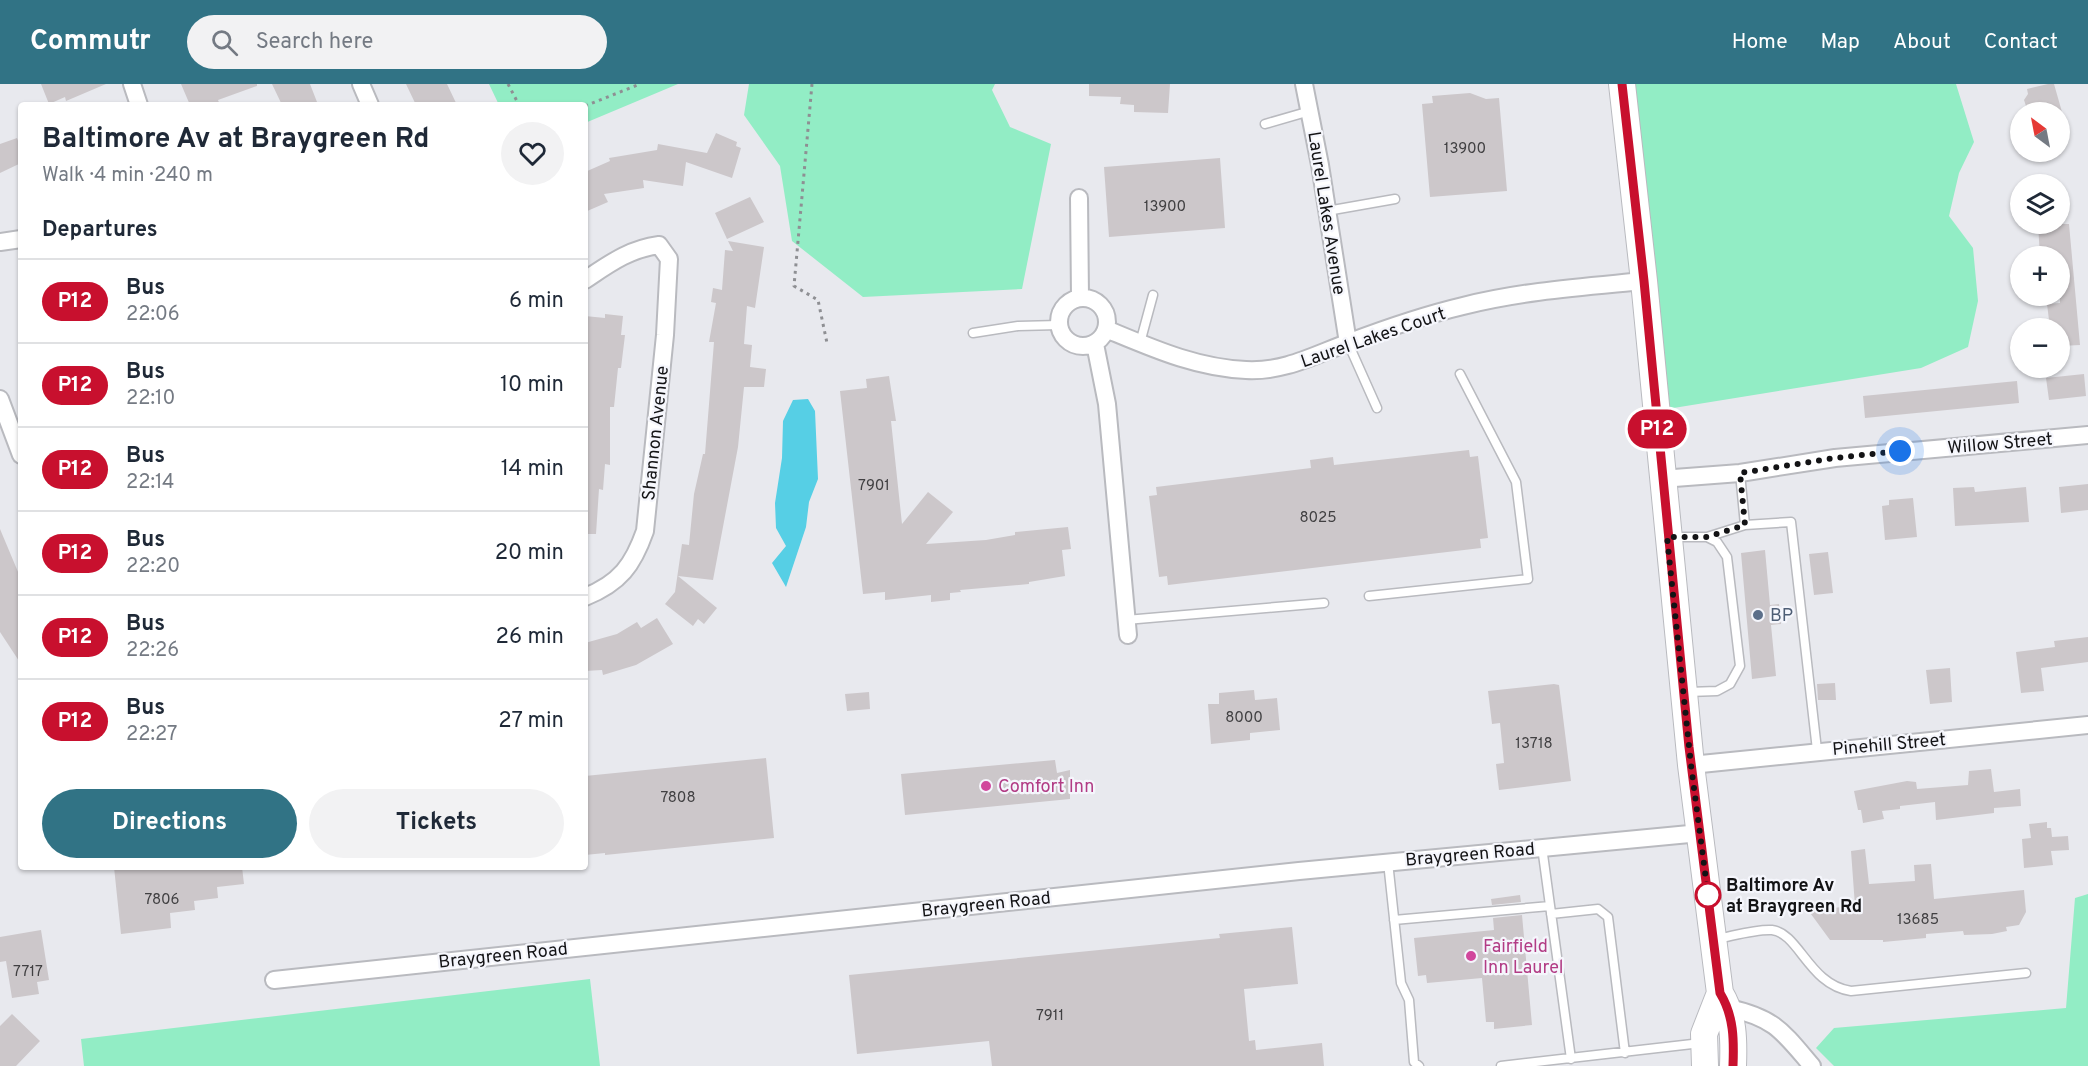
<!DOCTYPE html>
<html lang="en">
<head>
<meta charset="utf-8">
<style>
	:root { --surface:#fff; --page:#f2f2f3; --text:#1f2937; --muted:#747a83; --line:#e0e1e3; --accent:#317385 }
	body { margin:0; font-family:Overpass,sans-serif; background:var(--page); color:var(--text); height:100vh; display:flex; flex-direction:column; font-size:22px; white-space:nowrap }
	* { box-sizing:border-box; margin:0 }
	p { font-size:20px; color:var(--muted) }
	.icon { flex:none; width:33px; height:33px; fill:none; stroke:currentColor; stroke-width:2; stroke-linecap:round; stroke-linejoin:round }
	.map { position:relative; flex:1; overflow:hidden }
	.drawer { position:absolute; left:18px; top:18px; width:570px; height:768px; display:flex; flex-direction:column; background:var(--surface); border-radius:6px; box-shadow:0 2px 4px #0004 }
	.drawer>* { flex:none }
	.badge { padding:0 12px; border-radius:20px; font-size:21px; line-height:39px }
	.needle { width:39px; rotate:328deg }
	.buttons { position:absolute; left:2010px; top:18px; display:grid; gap:12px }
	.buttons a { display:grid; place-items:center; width:60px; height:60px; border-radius:50%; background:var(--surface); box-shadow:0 2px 4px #0004; font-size:30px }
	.you { position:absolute; width:30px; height:30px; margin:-15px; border:4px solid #fff; border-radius:50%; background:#1a73e8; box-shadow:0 0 0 9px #1a73e833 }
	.map>.badge { position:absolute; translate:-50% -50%; box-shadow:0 0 0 3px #fff }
	h2 { padding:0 24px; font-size:22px; line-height:54px }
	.round { display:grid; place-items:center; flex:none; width:63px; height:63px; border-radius:32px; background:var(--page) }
	.summary { display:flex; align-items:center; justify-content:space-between; height:102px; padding:0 24px }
	h1 { font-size:28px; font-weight:700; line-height:45px }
	.cta { display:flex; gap:12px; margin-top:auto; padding:12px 24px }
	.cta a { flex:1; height:69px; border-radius:36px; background:var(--accent); color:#fff; font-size:24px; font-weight:700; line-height:69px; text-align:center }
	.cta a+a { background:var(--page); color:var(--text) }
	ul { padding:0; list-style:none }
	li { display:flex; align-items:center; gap:18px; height:84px; padding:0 24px; border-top:2px solid var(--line) }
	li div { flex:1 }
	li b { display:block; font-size:22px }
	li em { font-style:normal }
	li .badge { min-width:66px; font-weight:700; text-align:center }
	header { display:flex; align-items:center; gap:36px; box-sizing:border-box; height:84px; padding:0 30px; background:var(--accent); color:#fff }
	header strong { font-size:28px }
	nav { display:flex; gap:33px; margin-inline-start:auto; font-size:21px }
	.search { width:420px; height:54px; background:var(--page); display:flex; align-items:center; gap:15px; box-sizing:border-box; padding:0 21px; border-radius:33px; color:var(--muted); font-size:22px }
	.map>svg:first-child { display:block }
	.green { fill:#92edc5 }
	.water { fill:#56cfe5 }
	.building { fill:#ccc7ca }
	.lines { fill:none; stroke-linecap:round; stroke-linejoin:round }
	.service-casing { stroke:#b9babf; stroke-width:11 }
	.minor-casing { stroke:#b9babf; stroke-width:20 }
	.primary-casing { stroke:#b9babf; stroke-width:28 }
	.path { stroke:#8e8f93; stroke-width:3; stroke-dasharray:3 4.5; stroke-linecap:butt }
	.service { stroke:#fff; stroke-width:8 }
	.minor { stroke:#fff; stroke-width:16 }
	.primary { stroke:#fff; stroke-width:26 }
	.line-casing { stroke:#fff; stroke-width:14 }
	.line { stroke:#c8102e; stroke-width:9 }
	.walk { stroke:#131315; stroke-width:6; stroke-dasharray:0 10.8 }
	.service-dot { fill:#5c6f8a; stroke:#f5f6fc; stroke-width:2 }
	.hotel-dot { fill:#d1479c; stroke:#f5f6fc; stroke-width:2 }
	.stop-dot { fill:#fff; stroke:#c8102e; stroke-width:3 }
	.labels { text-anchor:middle; stroke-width:4.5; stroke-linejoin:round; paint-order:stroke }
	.number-label { font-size:15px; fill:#414042 }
	.street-label { font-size:18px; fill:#131315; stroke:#f5f6fc }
	.service-label { font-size:18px; fill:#4e5e75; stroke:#f5f6fc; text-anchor:start }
	.hotel-label { font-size:18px; fill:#b23c85; stroke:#f5f6fc; text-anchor:start }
	.stop-label { font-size:18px; font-weight:bold; fill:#131315; stroke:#f5f6fc; text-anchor:start }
</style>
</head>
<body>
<header>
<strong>Commutr</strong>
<div class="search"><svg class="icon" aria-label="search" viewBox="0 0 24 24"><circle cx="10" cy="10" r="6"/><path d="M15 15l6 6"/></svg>Search here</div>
<nav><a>Home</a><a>Map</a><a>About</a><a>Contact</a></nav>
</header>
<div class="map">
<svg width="2088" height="982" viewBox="0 0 2088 982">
	<rect width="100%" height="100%" fill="#e8e9ee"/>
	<path class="green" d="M489,0H678L585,39V21H499Z
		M749,0H995L992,6L1010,43L1051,60L1022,205L863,213L792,157L780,82L744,31Z
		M1620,0H1956L1974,58L1959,89L1949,132L1973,164L1978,217L1968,263L1921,284L1655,327Z
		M2088,810V982H1834L1816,964L1834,944L2066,924L2075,814Z
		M590,895L600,982H84L81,955Z"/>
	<path class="water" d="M808,315L815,327L818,395L809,418L806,443L786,503L772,479L786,462L776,444L775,419L782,374L783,337L793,316Z"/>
	<path class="building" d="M41,0H106L66,17L65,13L49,20Z
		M181,0H257V2L218,16L220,21H190Z
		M272,0H310L317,18L308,21H282Z
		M406,0H447L457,21H416Z
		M1089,0H1170L1168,29L1134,28V21L1120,20L1121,13L1089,12Z
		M2048,0H2054L2062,28H2028L2024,16L2028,10L2027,5Z
		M1470,9L1486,15L1499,14L1507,107L1430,113L1422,20L1433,19L1432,12Z
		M716,49L737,58L736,62L741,64L732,94L686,78L683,102L643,96L644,104L604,110L608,118L585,128V88L610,77L609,74L657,66L658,60L707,69Z
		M17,54L21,65V79L0,89V60Z
		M1220,74L1225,144L1109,153L1104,83Z
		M750,113L764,138L727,155L715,129Z
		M2038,140H2069L2080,261L2061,262L2060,244H2050L2047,220L2060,219V172H2040Z
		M728,157L764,163L755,224L747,222L744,260L752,261L750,283L766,285L764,303H744L738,363L713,496L678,492L717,524L704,540L698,535L693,542L665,520L675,508L682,460L689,461L694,410L703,370H705L714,258H709L716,219L711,218L713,204L722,206L725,166L733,167Z
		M605,230L623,232L621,251H625L621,284H618L614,323H610V381L605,380L603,406L599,405L596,450H585V294L588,261H585V232L605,234Z
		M2084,290L2086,312L2049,316L2046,294Z
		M889,292L896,337H891L902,440L928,408L953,428L926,460L986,456L1015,451V448L1068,443L1071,465L1062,466L1065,492L1029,498V500L960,506L961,508L950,509V516L931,518V511L885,516V508L863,510L840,307L867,304L866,295Z
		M2017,297L2019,319L1865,334L1863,312Z
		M1469,366L1470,373L1478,372L1488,454L1480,455L1481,464L1168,501L1167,492L1159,493L1149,412L1157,411L1156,403L1311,384L1310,376L1333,373L1334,381Z
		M2088,400V426L2061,429L2059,403Z
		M1974,403L1975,408L2026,403L2029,438L1955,442L1953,404Z
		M1913,414L1917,453L1885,456L1882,422L1889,421V416Z
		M0,445L21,495V580L0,548Z
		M1765,466L1770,521L1779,520L1781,540L1771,541L1776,592L1752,595L1741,469Z
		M1828,468L1833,509L1814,511L1809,470Z
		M657,534L673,560L636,581L603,591L602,586L585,587V559L617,550L637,538L641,544Z
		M2088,553V578L2041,584L2044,607L2021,609L2016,568L2055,563L2054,557Z
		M1950,584L1952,618L1930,620L1926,586Z
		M1835,599L1836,616H1818L1817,600Z
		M1554,600L1559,601L1571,697L1499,706L1496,680L1504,679L1500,639L1492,640L1488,607Z
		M1254,606L1255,616L1277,614L1280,646L1250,649V656L1211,660L1208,620H1219V609Z
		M869,608L870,625L847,627L845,610Z
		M766,674L774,754L605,771V769L585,771V692Z
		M1055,676L1057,689L1070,686V715L905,731L901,690Z
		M1991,685L1994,708L2020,705L2021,722L1994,724V729L1936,736L1935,718L1900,722V725L1882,727L1884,735L1863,739L1861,726H1858L1854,707L1907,697L1916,698L1917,705L1968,701L1969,687Z
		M2047,738V744H2051L2052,753L2068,752L2069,766L2051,767L2053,781L2024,784L2022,755L2031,754L2029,740Z
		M1865,765L1869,800L1915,797L1914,781L1931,780L1934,815L2024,806L2026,828L2019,841L2006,843L2007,847L1992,850L1964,851L1963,847L1926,850V854L1883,858V856H1830L1808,826L1855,822L1851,767Z
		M114,783H242L244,800L217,803L218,814L194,817L195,826L170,829L171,844L121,850Z
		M1520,811L1521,818L1492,821L1491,815Z
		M1522,831L1532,941L1494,945V938H1486L1482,894L1427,899L1426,891L1418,892L1414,854L1494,846L1493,834Z
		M1292,843L1298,900L1244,905L1249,957L1255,956L1256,966L1322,959L1324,982H992L989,957L857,970L849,891L1220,854L1219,850Z
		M41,846L49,896L37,898L39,910L12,914L6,877L0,878V853Z
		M12,930L40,957L16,982H0V942Z"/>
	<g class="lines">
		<defs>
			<path id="service" d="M1265,40L1310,27
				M1327,127L1395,115
				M973,249L1018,242L1059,241
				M1140,259L1153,211
				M1348,259L1377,324
				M1740,389L1745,441
				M1671,453H1707L1717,458L1727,473L1740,582L1730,600L1717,607L1688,608
				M1707,453L1745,441L1791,438L1817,666
				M1369,512L1528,495L1516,398L1460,290
				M1126,536L1324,519
				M1542,763L1571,975
				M1388,778L1401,899L1409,916L1414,978L1419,982
				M1551,830L1598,825L1608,833L1625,969
				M1394,836L1550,822
				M1716,855C1733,852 1755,845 1772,846C1799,849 1809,901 1851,907L2026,889
				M1501,982L1701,959"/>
			<path id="minor" d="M132,0L139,21
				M361,0L370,21
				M1304,0L1320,81L1348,259
				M1079,114L1080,214
				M0,158L21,155
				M585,196C609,180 629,165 659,161L669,175L665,251L645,447C633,481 620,499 585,513
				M1059 238a24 24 0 1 1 48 0a24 24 0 1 1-48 0Z
				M1106,245C1152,264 1196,284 1246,286C1285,288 1314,271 1350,258C1387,244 1425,231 1463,222C1522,207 1583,203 1644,197
				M1095,260L1107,320L1128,551
				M0,315L21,371
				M1661,395L1740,389L1835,374L2088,351
				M1691,681L2088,641
				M274,896L1299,787L1700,749
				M1729,924C1775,934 1783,948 1812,982"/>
			<path id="primary" d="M1622,0L1644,197L1691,681L1720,909C1734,932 1734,956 1733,982
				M1705,982L1704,950L1720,909"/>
		</defs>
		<use href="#service" class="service-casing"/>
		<use href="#minor" class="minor-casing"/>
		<use href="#primary" class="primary-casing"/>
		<path class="path" d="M508,0L519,21
			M812,0L794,202L818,216L827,259
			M585,22L640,0"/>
		<use href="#service" class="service"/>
		<use href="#minor" class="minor"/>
		<use href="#primary" class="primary"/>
	</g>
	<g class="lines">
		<defs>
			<path id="line" d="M1622,0L1644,197L1689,663L1720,909C1734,932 1734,956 1733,982"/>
		</defs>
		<use href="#line" class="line-casing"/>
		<use href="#line" class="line"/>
		<path class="walk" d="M1708,811L1691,681L1667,453H1707L1745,441L1740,389L1835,374L1900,367"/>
	</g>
	<circle class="service-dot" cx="1758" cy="531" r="6"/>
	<g class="hotel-dot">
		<circle cx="986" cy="702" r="6"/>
		<circle cx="1471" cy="872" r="6"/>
	</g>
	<circle class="stop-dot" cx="1708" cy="811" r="12"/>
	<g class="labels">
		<g class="number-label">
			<text x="1465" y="69">13900</text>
			<text x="1165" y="127">13900</text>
			<text x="874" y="406">7901</text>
			<text x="1318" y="438">8025</text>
			<text x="1244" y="638">8000</text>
			<text x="1534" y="664">13718</text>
			<text x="678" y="718">7808</text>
			<text x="162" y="820">7806</text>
			<text x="1918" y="840">13685</text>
			<text x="28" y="892">7717</text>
			<text x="1050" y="936">7911</text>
		</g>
		<g class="street-label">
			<text transform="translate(1327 129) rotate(81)" y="6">Laurel Lakes Avenue</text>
			<text transform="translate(1373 253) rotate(-19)" y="6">Laurel Lakes Court</text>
			<text transform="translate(655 349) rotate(-84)" y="6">Shannon Avenue</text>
			<text transform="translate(2000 359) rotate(-5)" y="6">Willow Street</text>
			<text transform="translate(1889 660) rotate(-5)" y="6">Pinehill Street</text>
			<text transform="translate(1470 770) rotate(-5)" y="6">Braygreen Road</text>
			<text transform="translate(986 820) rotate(-6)" y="6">Braygreen Road</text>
			<text transform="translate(503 871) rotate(-6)" y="6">Braygreen Road</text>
		</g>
		<g class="service-label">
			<text x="1770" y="537">BP</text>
		</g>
		<g class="hotel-label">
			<text x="998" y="708">Comfort Inn</text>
			<text x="1483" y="868">Fairfield<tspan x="1483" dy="21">Inn Laurel</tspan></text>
		</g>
		<g class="stop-label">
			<text x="1726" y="807">Baltimore Av<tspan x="1726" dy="21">at Braygreen Rd</tspan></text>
		</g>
	</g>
</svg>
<div class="buttons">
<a><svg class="needle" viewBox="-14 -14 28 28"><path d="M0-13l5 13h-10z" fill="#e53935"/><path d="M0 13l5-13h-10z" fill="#747a83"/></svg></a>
<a><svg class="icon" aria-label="layers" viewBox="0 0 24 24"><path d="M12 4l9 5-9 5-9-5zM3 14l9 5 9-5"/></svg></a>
<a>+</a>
<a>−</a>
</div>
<div class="you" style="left:1900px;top:367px"></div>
<b class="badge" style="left:1657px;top:345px;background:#c8102e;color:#fff">P12</b>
<section class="drawer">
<div class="summary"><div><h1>Baltimore Av at Braygreen Rd</h1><p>Walk · 4 min · 240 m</p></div><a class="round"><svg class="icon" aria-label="heart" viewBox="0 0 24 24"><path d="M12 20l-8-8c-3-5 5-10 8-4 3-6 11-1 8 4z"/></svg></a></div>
<h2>Departures</h2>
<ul>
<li><span class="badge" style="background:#c8102e;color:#fff">P12</span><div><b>Bus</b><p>22:06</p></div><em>6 min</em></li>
<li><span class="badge" style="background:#c8102e;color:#fff">P12</span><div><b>Bus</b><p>22:10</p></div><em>10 min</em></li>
<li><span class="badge" style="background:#c8102e;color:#fff">P12</span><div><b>Bus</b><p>22:14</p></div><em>14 min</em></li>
<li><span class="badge" style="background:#c8102e;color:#fff">P12</span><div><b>Bus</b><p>22:20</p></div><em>20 min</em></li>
<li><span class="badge" style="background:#c8102e;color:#fff">P12</span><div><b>Bus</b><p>22:26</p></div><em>26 min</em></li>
<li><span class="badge" style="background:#c8102e;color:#fff">P12</span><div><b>Bus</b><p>22:27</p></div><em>27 min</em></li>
</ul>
<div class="cta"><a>Directions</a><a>Tickets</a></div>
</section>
</div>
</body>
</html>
